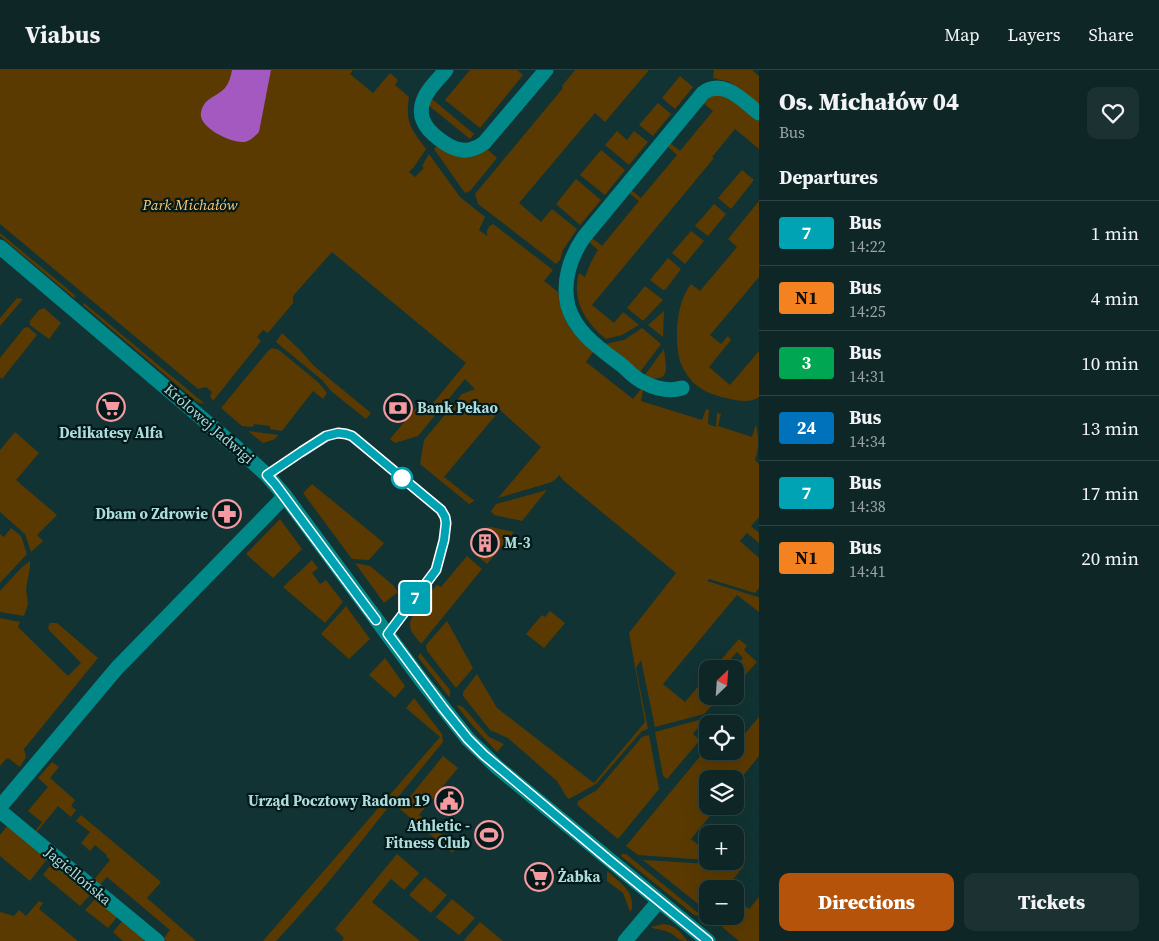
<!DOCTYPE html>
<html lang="en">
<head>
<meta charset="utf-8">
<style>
	:root { --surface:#0e2626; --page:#1c3232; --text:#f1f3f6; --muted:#9ba5a7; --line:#2e4343; --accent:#b45309 }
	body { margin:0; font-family:"Source Serif 4",serif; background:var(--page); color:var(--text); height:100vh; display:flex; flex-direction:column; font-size:19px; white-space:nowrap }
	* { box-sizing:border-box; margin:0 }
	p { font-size:16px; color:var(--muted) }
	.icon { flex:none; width:28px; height:28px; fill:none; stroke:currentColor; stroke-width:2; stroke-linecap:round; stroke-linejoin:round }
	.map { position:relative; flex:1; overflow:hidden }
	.side { display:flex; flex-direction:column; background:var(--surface); width:400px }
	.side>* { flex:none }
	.badge { padding:0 10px; border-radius:4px; font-size:18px; line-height:32px }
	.needle { width:32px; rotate:25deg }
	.tools { position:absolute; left:699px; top:590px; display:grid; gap:10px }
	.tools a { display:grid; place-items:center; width:45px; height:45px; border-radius:10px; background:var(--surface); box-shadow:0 5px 20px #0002,0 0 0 1px var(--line); font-size:25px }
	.map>.badge { position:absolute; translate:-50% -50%; box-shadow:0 0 0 2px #fff }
	h2 { padding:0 20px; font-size:19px; line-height:45px }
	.round { display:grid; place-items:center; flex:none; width:52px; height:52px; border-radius:10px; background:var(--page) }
	.headline { display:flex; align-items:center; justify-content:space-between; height:85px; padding:0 20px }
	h1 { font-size:24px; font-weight:800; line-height:38px }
	.primary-button { display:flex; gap:10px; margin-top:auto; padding:10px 20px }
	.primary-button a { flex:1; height:58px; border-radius:10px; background:var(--accent); color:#fff; font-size:20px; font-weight:800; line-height:58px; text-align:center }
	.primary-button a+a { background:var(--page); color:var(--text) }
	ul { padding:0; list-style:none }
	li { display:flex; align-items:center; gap:15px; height:65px; padding:0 20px; border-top:1px solid var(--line) }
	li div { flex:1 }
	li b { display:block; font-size:19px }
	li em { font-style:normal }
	li .badge { min-width:55px; font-weight:700; text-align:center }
	header { display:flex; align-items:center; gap:30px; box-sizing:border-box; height:70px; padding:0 25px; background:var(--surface); border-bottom:1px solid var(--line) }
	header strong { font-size:24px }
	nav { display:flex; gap:28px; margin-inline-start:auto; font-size:18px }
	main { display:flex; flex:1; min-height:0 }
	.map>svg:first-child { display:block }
	.green { fill:#5a3a00 }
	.water { fill:#a359c0 }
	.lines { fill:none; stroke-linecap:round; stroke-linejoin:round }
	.street { stroke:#018889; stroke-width:15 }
	.line-casing { stroke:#fff; stroke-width:11 }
	.line { stroke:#00a3b4; stroke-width:8 }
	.stop-dot { fill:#fff; stroke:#00a3b4; stroke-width:2.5 }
	.labels { text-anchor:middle; stroke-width:4.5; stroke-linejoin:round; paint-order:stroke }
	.park-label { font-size:15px; font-style:italic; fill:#fec675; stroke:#03191a }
	.poi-label { font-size:15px; font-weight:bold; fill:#addcdb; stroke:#03191a; text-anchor:start }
	.street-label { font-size:15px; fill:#addcdb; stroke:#03191a }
</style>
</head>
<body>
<header>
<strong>Viabus</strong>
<nav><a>Map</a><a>Layers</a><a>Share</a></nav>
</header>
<main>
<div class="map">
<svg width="759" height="871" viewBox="0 0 759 871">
	<rect width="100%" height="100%" fill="#123333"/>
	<path class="green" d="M0,0H353L350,4L373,23L390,3L398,10L395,15L409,27C405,53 411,59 426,79L414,97L409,102L415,107L424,98L422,96L429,84L460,127L485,147L479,160L487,166C487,160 487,157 493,154L553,200L544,211L558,222C562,253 571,262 593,282L586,292L633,329L641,319L643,320L641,331L702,350L706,339L709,340L708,354L716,357L717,343L721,344L718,356L752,367L756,355C759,365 759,380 755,390L759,394V447L751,456L759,463V473L747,463L740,471L759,488V518L755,523L709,509L707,511L758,527L759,528V542L737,525L663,614L685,632L701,613L707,618V623L706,625L715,632L704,644L655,657L641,590L636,598L648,659L642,661L596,714L569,729L566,726L557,711L508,668L490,660L463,626V622L477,604L497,638L594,713L645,652L629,563L676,503L564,411L559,405L555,410L549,413L498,428L541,377L500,340L444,407L472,429L474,430V431L469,434L420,394L424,370L462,324L475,319L465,309L418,366L395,373L390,369L417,337L425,343L466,293L332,182L293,226V233L268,263L263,260L257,267L261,271L213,331L210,326L212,322L206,317L198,319L0,154Z
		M470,0H517L523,5L480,58L445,30Z
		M575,0H649L605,52L595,43L519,133L541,152L552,139L577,159L563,180L560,190L556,194L478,134L475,124L563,18L562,16Z
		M714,0H752L759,6V34L730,12L713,8Z
		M680,6L693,17L675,39L662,28Z
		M718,24L732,29L759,51V79L735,59L712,87L714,88L592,235L614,253L623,242L639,255L622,265L606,269C586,253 571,230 579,203L585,207L591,192L598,180L589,172L592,168L602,176L639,131L629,123L631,120L641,128L677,85L667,76L670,73L680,81L713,41L703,33L710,27Z
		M431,28L474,64L470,69L428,35Z
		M658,33L671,44L653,66L639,55Z
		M617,61L627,70L634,61L648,72L629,95L605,75Z
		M438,75L487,79L497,88L470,121L465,123L434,79Z
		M601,80L625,100L605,125L580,105Z
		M742,100L754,110L731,139L718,128Z
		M576,109L601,130L580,155L556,134Z
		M759,131V207L710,265L721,274L728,266L731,270L709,297L730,315L759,281V327C750,333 740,331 730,329C717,326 705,323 695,314C689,308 683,300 680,291C674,269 676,233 691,214L700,221L737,177L728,169Z
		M714,134L726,144L708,166L695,156Z
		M691,161L704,171L685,194L672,183Z
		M0,163L76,226L74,228L0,166Z
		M668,188L681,199L666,219L663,220L650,210Z
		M645,216L663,230L643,251L627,238Z
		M17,228L23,229L0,256V248Z
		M84,233L205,334L197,332L83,235Z
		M44,238L61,253L49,269L30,255V251L39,240Z
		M664,241L663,267L648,255Z
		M28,257L37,265L2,309L0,307V288L24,258Z
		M642,258L661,274L640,302L605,274L624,270Z
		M282,263L300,280L314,296L371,343L366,349L331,321L322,310L276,272Z
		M272,278L279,280L319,313L327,323L323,329L313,321L282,361L270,359V356L254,354L253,357L242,356L221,338L268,281Z
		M664,279C666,297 672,315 644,306Z
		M248,361L278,365L275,369L263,373Z
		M15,362L39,383L16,410L57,445L37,465L43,471L31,482L25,464L0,442V380Z
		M312,414L384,473L369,490L352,489L303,423Z
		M547,420L522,451L494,445L491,441L496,434Z
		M280,449L302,479L273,508L246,484Z
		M491,457L514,462L487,494L471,481L476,475L486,483L494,472L481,460L484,458Z
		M11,458L21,466L27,484L0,513V464L4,467Z
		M467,486L482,499L421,574C418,569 410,562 410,556C409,544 430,524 437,515L441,517Z
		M312,490L318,498L312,503L320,514L326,510L343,532L325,553L283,517Z
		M30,491V497L26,519L28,534L24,546L0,542V521L22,497Z
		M355,493L370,496L393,515L398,522L384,533Z
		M346,536L370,569L349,589L321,564Z
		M550,541L565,553L544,578L526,564L542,545L545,547Z
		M0,548L20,552L18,557L68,606L81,593L49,560L48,557L50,553H57L98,588L24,679L26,687L20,697L8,688L6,689L0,696Z
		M447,551L473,598L456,618L427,581L426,575Z
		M739,569L747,576L744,580L757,592L736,615L735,614V599H734L743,588L737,582L722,599H713Z
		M420,583L450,620V626L449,627L418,587Z
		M385,588L405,616L395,628L369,605Z
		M414,628L442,664L443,672L398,727L390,735C353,782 317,828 276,871H263L440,667L406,638Z
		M458,635L463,637L489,667L504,674L497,682L472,655L457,636Z
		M759,647V686L735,716V709H708V736H718L691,769L707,782V790L638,785L626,776L707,678L708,681H713L722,689L729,681H735V675Z
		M706,648L693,664L700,670L667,709L663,706L655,662Z
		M649,665L659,719L618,769L577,735L578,731L597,720L642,667Z
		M443,686L458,698L419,745L457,777L452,783L400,739Z
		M52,692L59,697L50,708L75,730L71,736L76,740L71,747L58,736L35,764L34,763L42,752L28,741L48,717L38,708Z
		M81,745L161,812L147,828L196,871H166L163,869L170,860L107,807L99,816L93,811L110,790L106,786L107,785L95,775L90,781L81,773L90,762L76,751Z
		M8,755L48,788L30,811L0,786V765Z
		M397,784L419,803L404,820L391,809L372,832L420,871H342L344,868L335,859Z
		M622,784H626L702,846L694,845L621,786Z
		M643,790L744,796L725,819H708L707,837H702Z
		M53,792L91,824L80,836L43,805Z
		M607,801C619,812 637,822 631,842L629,839L623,823L607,811Z
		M425,807L447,825L431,843L409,825Z
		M759,827V871H739L722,857L728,846H735V838L740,832L749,839Z
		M96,828L118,846L108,858L85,840Z
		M452,829L475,848L459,865L436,847Z
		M39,831L43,833L39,839L78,871H0V842L14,846L19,840L26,846Z
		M123,850L145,868L143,871H123L113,862Z
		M480,852L503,871H465L464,870Z
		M664,854C675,855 681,862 687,871C676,871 677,865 668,862C662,859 656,860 651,857Z"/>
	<path class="water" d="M232,0H271L259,62C254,67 249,72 243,72C230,73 198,57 201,43C203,28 217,27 225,18C229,13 231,6 232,0Z"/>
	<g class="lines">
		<path class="street" d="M446,0C437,11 425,21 422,35C421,40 421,46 423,50C427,62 449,79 462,80C470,81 477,78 484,73L546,0
			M0,177L237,378L267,405L285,426L422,611L468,669L497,697L708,871
			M682,318C669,322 657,319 645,313C637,310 630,303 624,297C602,280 576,264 568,236C562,212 570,187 584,167L703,23C724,8 743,31 759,43
			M0,737L117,598L285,426
			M0,741L157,871
			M625,871L659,831"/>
	</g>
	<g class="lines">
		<defs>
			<path id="line" d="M376,550L275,414L267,405L301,382L326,366L338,363L346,364L352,366L441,440L445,447L446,453L444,470L436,500L388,564L443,638L468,669L484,685L609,790L708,871"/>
		</defs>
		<use href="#line" class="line-casing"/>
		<use href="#line" class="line"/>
	</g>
	<defs>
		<symbol id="supermarket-ring" viewBox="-11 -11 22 22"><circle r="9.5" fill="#03191a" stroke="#f49aa0" stroke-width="1.5"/><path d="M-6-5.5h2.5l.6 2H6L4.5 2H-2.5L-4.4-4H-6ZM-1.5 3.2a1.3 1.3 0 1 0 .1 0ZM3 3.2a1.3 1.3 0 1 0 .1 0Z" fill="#f49aa0"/></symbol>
		<symbol id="bank-ring" viewBox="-11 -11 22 22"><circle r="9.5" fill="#03191a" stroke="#f49aa0" stroke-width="1.5"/><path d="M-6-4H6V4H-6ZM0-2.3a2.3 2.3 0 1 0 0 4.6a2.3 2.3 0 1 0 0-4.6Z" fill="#f49aa0"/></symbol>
		<symbol id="pharmacy-ring" viewBox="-11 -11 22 22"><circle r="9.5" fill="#03191a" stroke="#f49aa0" stroke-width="1.5"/><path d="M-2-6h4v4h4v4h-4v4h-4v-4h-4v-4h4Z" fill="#f49aa0"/></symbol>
		<symbol id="building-ring" viewBox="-11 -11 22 22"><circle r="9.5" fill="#03191a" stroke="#f49aa0" stroke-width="1.5"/><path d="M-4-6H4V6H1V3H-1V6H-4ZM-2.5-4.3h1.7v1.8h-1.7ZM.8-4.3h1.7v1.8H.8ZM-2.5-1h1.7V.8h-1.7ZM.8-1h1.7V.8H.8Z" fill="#f49aa0"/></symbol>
		<symbol id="civic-ring" viewBox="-11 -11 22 22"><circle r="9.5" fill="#03191a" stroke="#f49aa0" stroke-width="1.5"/><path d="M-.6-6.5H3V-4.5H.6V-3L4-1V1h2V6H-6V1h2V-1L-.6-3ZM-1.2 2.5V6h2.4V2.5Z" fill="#f49aa0"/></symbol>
		<symbol id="stadium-ring" viewBox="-11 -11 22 22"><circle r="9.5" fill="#03191a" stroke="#f49aa0" stroke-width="1.5"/><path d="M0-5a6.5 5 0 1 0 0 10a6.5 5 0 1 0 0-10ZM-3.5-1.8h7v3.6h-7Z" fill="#f49aa0"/></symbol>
	</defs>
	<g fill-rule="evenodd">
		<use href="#supermarket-ring" x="95" y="321" width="32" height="32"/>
		<use href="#bank-ring" x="382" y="322" width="32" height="32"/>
		<use href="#pharmacy-ring" x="211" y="428" width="32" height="32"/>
		<use href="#building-ring" x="469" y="457" width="32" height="32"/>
		<use href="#civic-ring" x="433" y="715" width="32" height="32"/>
		<use href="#stadium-ring" x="473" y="749" width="32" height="32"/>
		<use href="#supermarket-ring" x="523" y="791" width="32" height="32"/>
	</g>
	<circle class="stop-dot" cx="402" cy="408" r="10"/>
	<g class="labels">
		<g class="park-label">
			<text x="190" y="140">Park Michałów</text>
		</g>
		<g class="poi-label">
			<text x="417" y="343">Bank Pekao</text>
			<text x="111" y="368" text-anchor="middle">Delikatesy Alfa</text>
			<text x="208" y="449" text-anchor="end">Dbam o Zdrowie</text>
			<text x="504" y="478">M-3</text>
			<text x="430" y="736" text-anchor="end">Urząd Pocztowy Radom 19</text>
			<text x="470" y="761" text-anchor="end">Athletic -<tspan x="470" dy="17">Fitness Club</tspan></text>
			<text x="558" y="812">Żabka</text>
		</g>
		<g class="street-label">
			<text transform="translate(209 354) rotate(41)" y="5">Królowej Jadwigi</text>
			<text transform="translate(78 806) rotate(40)" y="5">Jagiellońska</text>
		</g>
	</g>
</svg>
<div class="tools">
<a><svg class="needle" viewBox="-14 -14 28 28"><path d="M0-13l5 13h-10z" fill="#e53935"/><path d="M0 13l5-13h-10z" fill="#9ba5a7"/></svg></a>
<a><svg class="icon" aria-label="locate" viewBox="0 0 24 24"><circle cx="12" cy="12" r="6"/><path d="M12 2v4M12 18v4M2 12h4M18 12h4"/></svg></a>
<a><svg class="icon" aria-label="layers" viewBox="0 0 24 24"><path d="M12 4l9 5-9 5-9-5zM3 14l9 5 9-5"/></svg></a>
<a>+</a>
<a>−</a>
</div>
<b class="badge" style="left:415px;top:528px;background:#00a3b4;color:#fff">7</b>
</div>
<section class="side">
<div class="headline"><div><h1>Os. Michałów 04</h1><p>Bus</p></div><a class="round"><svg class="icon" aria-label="heart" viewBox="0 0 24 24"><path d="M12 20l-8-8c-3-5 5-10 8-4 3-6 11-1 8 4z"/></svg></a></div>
<h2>Departures</h2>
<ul>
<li><span class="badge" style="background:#00a3b4;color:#fff">7</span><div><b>Bus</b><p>14:22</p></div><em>1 min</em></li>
<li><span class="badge" style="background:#f58220;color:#111">N1</span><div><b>Bus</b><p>14:25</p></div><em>4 min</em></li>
<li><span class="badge" style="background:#00a651;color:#fff">3</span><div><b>Bus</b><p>14:31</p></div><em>10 min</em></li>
<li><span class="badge" style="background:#0072bc;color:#fff">24</span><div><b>Bus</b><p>14:34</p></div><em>13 min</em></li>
<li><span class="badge" style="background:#00a3b4;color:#fff">7</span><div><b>Bus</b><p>14:38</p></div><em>17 min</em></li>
<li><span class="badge" style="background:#f58220;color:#111">N1</span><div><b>Bus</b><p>14:41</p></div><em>20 min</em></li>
</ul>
<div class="primary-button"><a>Directions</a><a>Tickets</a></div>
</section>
</main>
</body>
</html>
